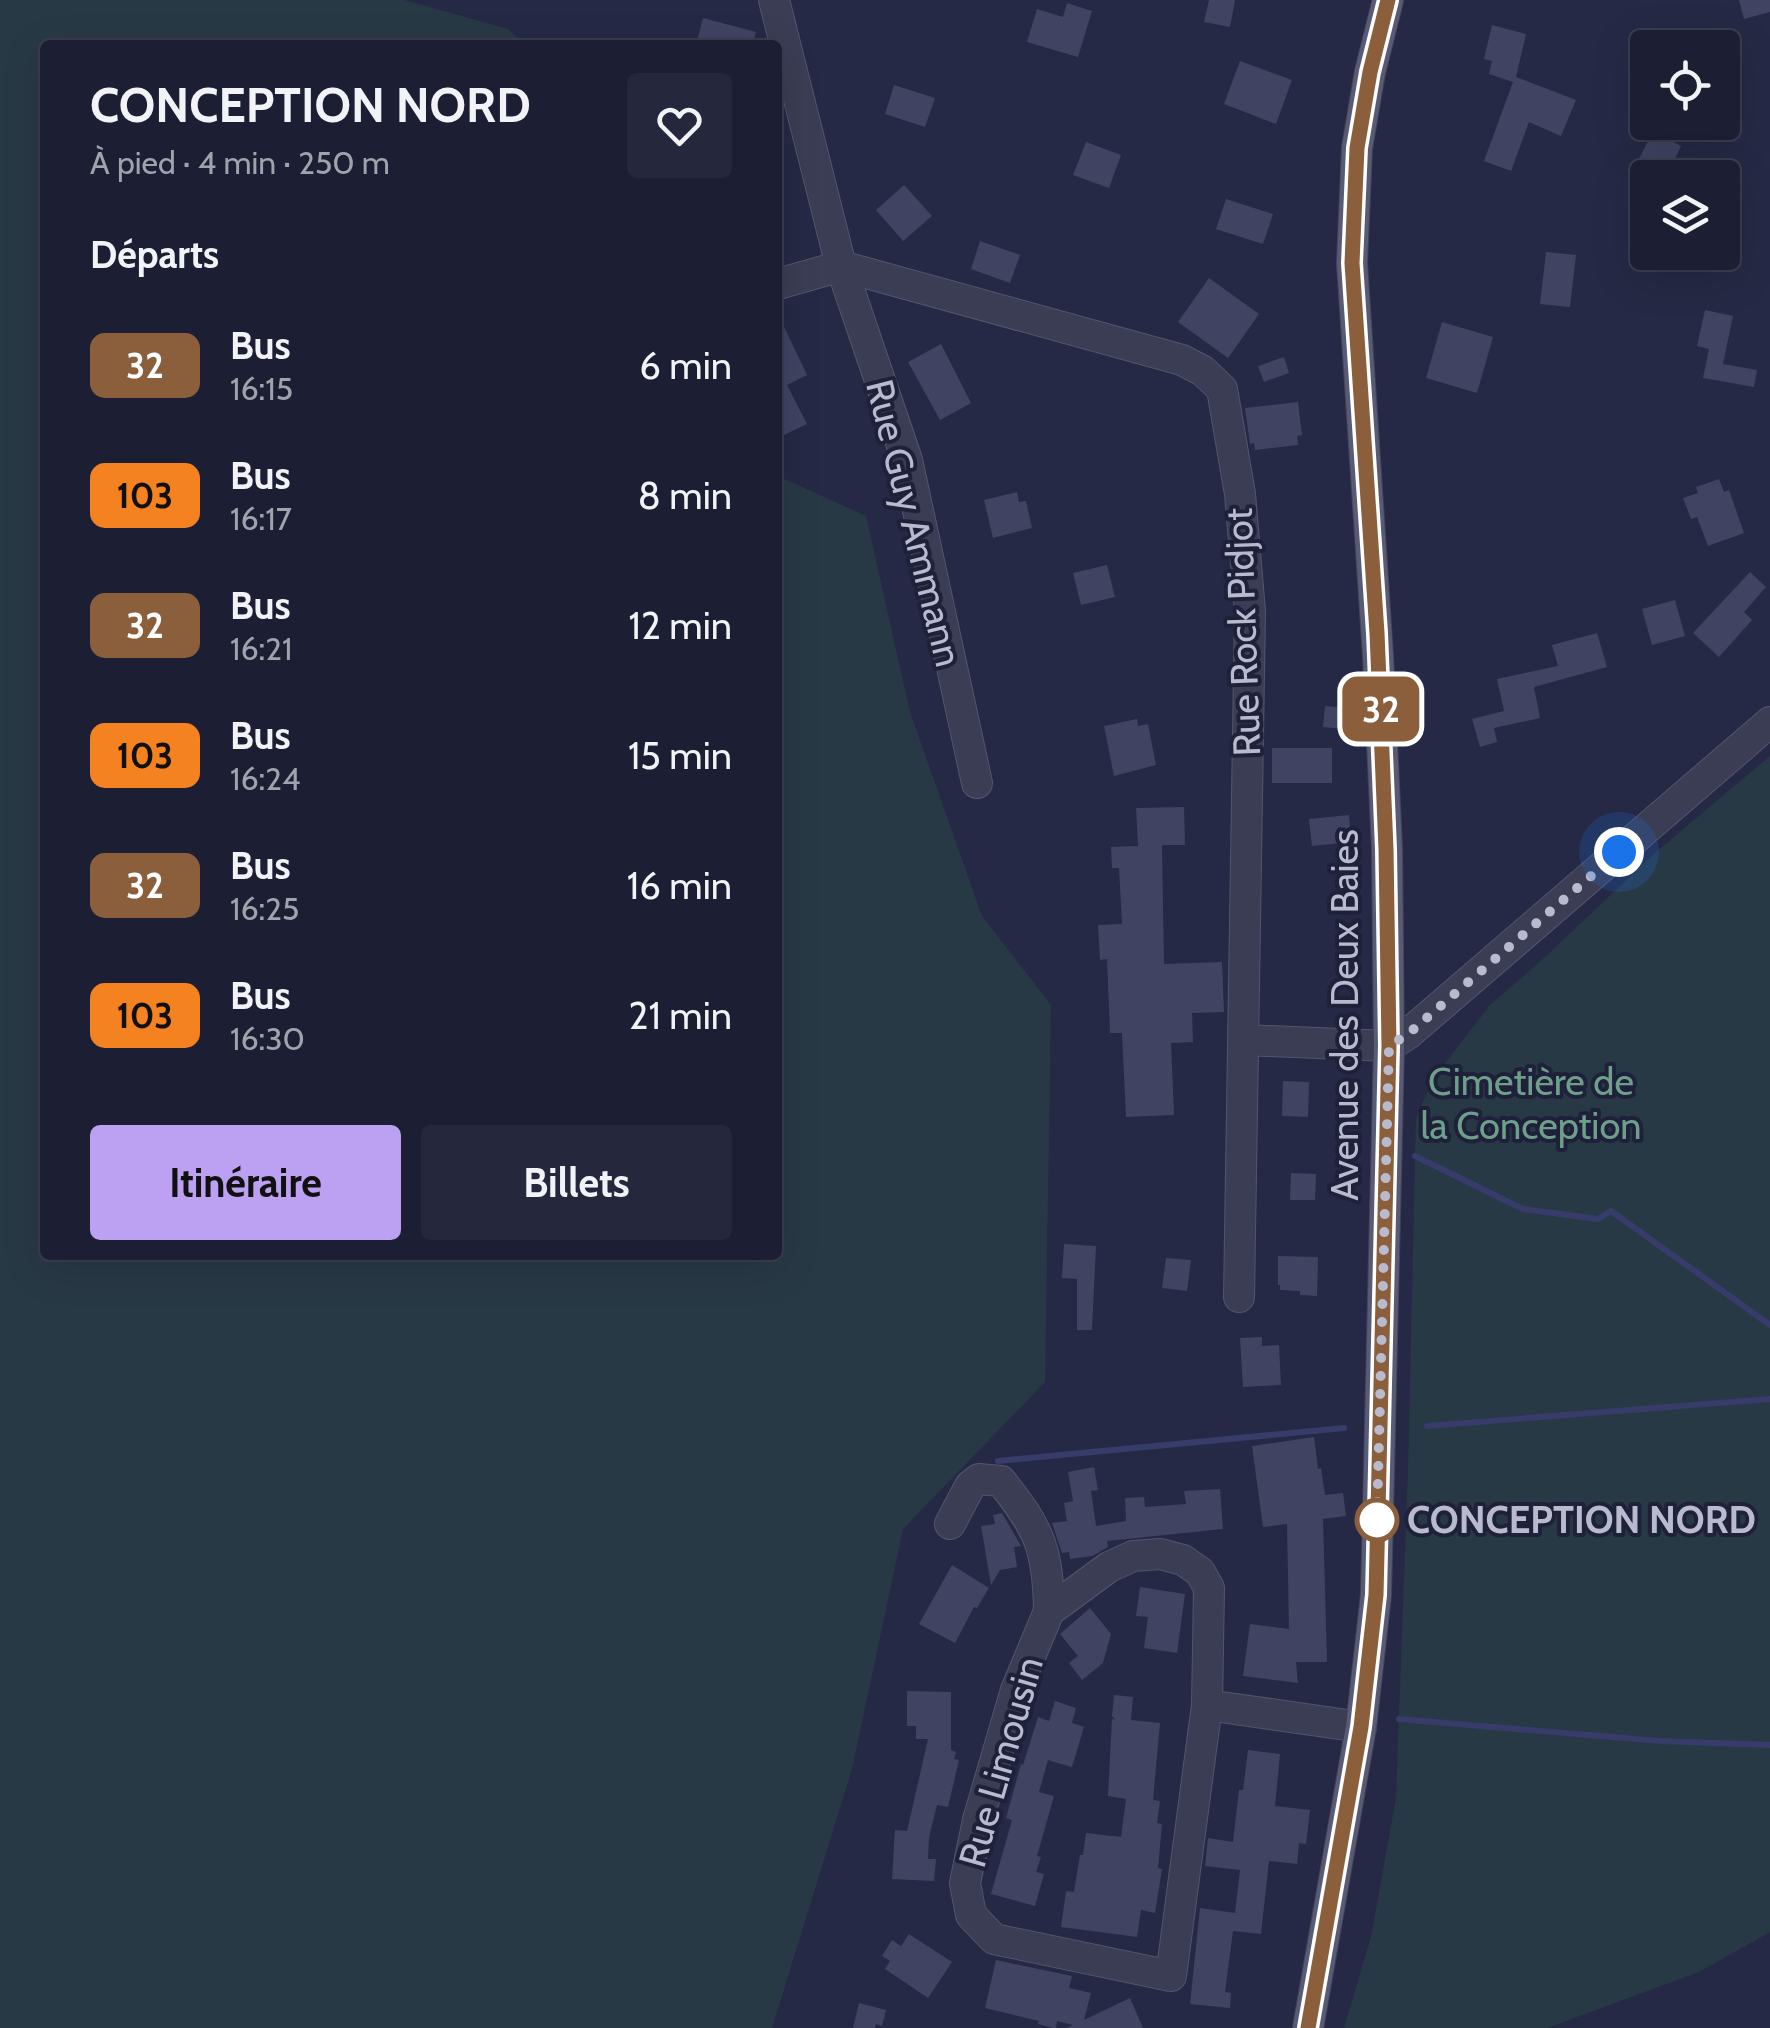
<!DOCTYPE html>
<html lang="fr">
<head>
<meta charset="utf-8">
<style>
	:root { --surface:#1c1f34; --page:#25273c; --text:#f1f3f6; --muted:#a0a2ac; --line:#3a3d4f; --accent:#bca0f2 }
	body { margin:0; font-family:Cabin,sans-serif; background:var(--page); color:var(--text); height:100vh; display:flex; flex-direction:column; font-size:38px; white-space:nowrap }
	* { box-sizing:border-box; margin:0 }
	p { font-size:32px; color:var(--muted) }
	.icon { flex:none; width:55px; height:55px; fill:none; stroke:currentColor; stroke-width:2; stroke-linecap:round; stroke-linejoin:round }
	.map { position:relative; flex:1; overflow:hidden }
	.drawer { position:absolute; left:40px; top:40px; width:742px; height:1220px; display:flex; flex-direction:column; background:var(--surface); border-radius:10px; box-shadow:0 10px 40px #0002,0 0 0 2px var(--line) }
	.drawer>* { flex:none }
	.badge { padding:0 20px; border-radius:15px; font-size:35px; line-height:65px }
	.fabs { position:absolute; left:1630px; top:30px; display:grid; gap:20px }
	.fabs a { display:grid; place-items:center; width:110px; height:110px; border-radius:10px; background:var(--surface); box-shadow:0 10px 40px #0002,0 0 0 2px var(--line); font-size:50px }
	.you { position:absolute; width:50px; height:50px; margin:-25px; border:8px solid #fff; border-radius:50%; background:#1a73e8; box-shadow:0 0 0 15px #1a73e833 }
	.map>.badge { position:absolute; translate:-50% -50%; box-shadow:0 0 0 5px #fff }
	h2 { padding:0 50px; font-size:38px; line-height:90px }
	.round { display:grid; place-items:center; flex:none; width:105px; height:105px; border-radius:10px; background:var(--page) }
	.head { display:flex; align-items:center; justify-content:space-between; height:170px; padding:0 50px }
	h1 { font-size:48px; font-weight:800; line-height:75px }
	.cta { display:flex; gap:20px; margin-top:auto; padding:20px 50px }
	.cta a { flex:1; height:115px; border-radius:10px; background:var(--accent); color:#111; font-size:40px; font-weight:800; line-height:115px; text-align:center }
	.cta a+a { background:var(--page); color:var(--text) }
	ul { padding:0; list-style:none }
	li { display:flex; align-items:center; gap:30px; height:130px; padding:0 50px }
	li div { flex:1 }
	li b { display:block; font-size:38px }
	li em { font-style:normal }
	li .badge { min-width:110px; font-weight:700; text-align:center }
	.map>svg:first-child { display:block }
	.green { fill:#283946 }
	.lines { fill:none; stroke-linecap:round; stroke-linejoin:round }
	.stream { stroke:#383c6a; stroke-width:6 }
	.building { fill:#404362 }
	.minor-casing { stroke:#53556b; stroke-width:32 }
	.major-casing { stroke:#41445a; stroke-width:32 }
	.minor { stroke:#3b3d54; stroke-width:30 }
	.major { stroke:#595b74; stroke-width:30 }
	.line-casing { stroke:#fff; stroke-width:22 }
	.line { stroke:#8b5e3c; stroke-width:15 }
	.walk { stroke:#b8bacd; stroke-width:10; stroke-dasharray:0 18 }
	.stop-dot { fill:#fff; stroke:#8b5e3c; stroke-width:5 }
	.labels { text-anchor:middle; stroke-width:8; stroke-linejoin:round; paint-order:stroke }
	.street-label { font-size:38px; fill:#b8bacd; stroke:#1f213a }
	.park-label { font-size:38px; fill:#6e9f8a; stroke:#1f213a }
	.stop-label { font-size:38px; font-weight:bold; fill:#b8bacd; stroke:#1f213a; text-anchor:start }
</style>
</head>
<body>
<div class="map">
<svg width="1770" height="2028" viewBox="0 0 1770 2028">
	<rect width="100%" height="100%" fill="#262945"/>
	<path class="green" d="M0,0H404L508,29L524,45H45V1255H778V476L866,516L910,712L982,916L1051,1005L1045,1382L903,1529L852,1769L772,2028H0Z
		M1770,756V1932L1699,1972L1547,2028H1344L1371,1937L1396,1798L1408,1471L1416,1118L1433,1079L1490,1005L1543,959L1655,853Z"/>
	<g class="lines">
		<path class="stream" d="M1415,1156L1523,1209L1598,1219L1611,1211L1770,1325
			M1427,1426L1770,1399
			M998,1461L1344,1428
			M1399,1719L1660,1741L1770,1745"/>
	</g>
	<path class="building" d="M1209,0H1235L1230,27L1204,22Z
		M1739,0H1770V12L1744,19Z
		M1067,3L1092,11L1078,57L1027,42L1037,9L1063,17Z
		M703,18L756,32L752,45H696Z
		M1492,25L1526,34L1516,77L1576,100L1561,136L1529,122L1511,171L1484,161L1513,82L1489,74L1492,61L1484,59Z
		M1240,61L1292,80L1276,124L1224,104Z
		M894,85L935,98L925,127L885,114Z
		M1653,131L1681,146L1666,178H1660L1636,165Z
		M1086,142L1121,155L1109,188L1073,175Z
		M904,185L932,216L903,241L876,210Z
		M1226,199L1273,214L1263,244L1216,229Z
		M980,241L1020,255L1010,283L971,269Z
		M1546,252L1576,255L1570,307L1540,304Z
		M1209,278L1259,314L1228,358L1178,322Z
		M1705,310L1733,316L1723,364L1757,370L1754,387L1703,378L1709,349L1697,346Z
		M778,314L807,375L787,385L807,424L784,435L778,421Z
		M1442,322L1493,337L1477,393L1426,378Z
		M941,344L971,403L940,420L908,362Z
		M1284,357L1289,373L1264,382L1258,366Z
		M1298,402L1302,435L1297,436L1298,445L1255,450L1254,443L1250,444L1245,408Z
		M1719,479L1724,492L1729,490L1744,533L1708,546L1697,517L1691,519L1683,498L1698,493L1696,487Z
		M1017,492L1019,502L1026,501L1032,528L993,538L984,500Z
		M1107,565L1115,597L1081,605L1073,573Z
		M1750,572L1766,587L1744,612L1752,620L1719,657L1693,633Z
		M1675,600L1685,636L1652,645L1642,609Z
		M1597,633L1607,667L1534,687L1540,718L1494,728L1497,742L1480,747L1472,719L1504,711L1497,679L1558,666L1552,645Z
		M1325,706L1356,709L1354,730L1323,727Z
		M1137,719L1138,726L1148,724L1156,765L1114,776L1104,726Z
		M1272,748H1332V783H1272Z
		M1184,807L1185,845H1162L1164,964L1222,962L1224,1012L1192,1013L1193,1042L1171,1043L1174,1115L1126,1117L1122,1033H1110L1107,959L1100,960L1098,925L1122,924L1119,868H1112L1111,847L1138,846L1136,808Z
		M1349,815L1351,842L1312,846L1309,819Z
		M1283,1081L1309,1082L1308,1117L1282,1116Z
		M1291,1173L1316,1174L1315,1200H1290Z
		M1064,1244L1096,1246L1092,1330H1077V1279L1062,1278Z
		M1278,1256L1318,1257L1317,1296L1300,1295V1291L1280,1290V1285H1278Z
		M1166,1258L1191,1260L1187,1291L1162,1288Z
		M1262,1337V1346L1279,1345L1281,1385L1243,1387L1240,1338Z
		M1314,1437L1318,1469L1321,1468L1325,1495L1343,1493L1346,1516L1323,1519L1327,1662H1296L1298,1683L1243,1676L1250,1624L1289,1629L1287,1524L1263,1527L1252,1446Z
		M1094,1467L1098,1490L1091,1491L1096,1526L1126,1521L1125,1498L1144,1497L1145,1507L1186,1504L1184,1491L1220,1489L1223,1529L1107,1541L1108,1547L1092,1556L1070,1559L1069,1552L1062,1553L1052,1523L1067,1521L1064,1503L1073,1501L1068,1472Z
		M1002,1513L1021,1546L1014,1547L1017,1567L1000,1570L991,1585L981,1526L995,1524L993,1515Z
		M952,1565L989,1588L977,1608L974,1607L955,1643L919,1624Z
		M1140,1587L1185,1594L1177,1653L1144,1648L1148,1617L1136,1616Z
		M1090,1608L1111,1634L1103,1663L1082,1680L1069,1663L1078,1656L1060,1634Z
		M907,1691L951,1692V1750L956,1752L954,1759L959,1760L948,1807L937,1805L929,1837L928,1859H936L934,1881L892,1879L895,1830L907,1831L928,1739H916V1726H907Z
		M1114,1695L1133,1697L1131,1720L1160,1723L1153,1800L1160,1801L1157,1823L1162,1824L1158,1868L1162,1869L1155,1913L1141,1910L1137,1937L1061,1927L1066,1891L1074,1892L1080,1855H1083L1086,1833L1121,1837L1126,1799L1108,1796L1112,1719L1115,1720L1112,1716Z
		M1055,1701L1076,1708L1072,1723L1084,1727L1072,1767L1048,1760L1039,1792L1054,1796L1037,1856L1041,1857L1036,1872L1044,1874L1035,1906L991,1894L1012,1820L1006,1818L1021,1764L1023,1765L1038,1717L1049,1721Z
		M1248,1750L1280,1754L1275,1806L1310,1810L1306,1844L1299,1843L1297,1864L1269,1861L1261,1934L1233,1931L1225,1992L1231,1993L1230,2008L1190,2004L1200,1908L1235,1913L1240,1870L1205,1866L1208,1838L1233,1842L1239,1790H1243Z
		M909,1934L952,1962L928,1998L885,1969L890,1961L882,1956L892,1940L901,1946Z
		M996,1960L1072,1976L1069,1988L1091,1993L1084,2020L1130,1998L1143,2028H1067L1073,2025L1057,2021L1056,2028H1053L1038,2024L1039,2021L985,2008Z
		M859,2003L886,2010L882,2026L876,2024L875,2028H853Z"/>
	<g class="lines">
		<defs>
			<path id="minor" d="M774,0L841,266L907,460L977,783
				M778,284L841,266L1182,360L1203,371L1222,389L1240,494L1250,611L1239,1297
				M1243,1040L1389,1046L1408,1034L1770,722
				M950,1524L970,1486L979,1479L1001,1481C1040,1530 1048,1549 1049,1611
				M1207,1705L1171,1976L994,1939L971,1915L965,1883L978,1820L1016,1690L1049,1611L1109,1567L1133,1556L1160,1554L1183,1560L1200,1572L1209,1588L1207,1705L1361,1727"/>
			<path id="major" d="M1308,2028L1361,1727L1376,1595L1389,1046L1387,849L1378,656L1352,263L1357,148L1370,72L1388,0"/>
		</defs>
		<use href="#minor" class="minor-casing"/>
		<use href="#major" class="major-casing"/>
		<use href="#minor" class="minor"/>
		<use href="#major" class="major"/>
	</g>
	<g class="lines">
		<defs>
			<path id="line" d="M1308,2028L1361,1727L1376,1595L1389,1046L1386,849L1377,633L1352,263L1357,148L1370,72L1388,0"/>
		</defs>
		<use href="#line" class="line-casing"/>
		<use href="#line" class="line"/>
		<path class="walk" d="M1377,1520L1389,1046L1408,1034L1619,852"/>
	</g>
	<circle class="stop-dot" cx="1377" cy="1520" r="20"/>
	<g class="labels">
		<g class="street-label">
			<text transform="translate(914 523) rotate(76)" y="13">Rue Guy Ammann</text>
			<text transform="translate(1243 632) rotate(-92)" y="13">Rue Rock Pidjot</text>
			<text transform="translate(1345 1015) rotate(-90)" y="13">Avenue des Deux Baies</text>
			<text transform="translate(1001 1762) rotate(-74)" y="13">Rue Limousin</text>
		</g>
		<g class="park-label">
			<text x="1531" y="1095">Cimetière de<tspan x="1531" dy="44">la Conception</tspan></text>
		</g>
		<g class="stop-label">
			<text x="1407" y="1533">CONCEPTION NORD</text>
		</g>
	</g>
</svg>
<div class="fabs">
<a><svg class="icon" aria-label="locate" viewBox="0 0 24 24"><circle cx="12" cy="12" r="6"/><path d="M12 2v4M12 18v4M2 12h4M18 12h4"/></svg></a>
<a><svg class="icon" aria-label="layers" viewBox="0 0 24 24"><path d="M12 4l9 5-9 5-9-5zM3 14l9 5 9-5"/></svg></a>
</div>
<div class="you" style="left:1619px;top:852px"></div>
<b class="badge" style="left:1381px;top:709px;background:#8b5e3c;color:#fff">32</b>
<section class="drawer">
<div class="head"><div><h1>CONCEPTION NORD</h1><p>À pied · 4 min · 250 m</p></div><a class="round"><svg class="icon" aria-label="heart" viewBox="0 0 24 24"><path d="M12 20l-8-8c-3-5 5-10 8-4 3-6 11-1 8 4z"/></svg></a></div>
<h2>Départs</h2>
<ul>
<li><span class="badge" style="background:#8b5e3c;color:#fff">32</span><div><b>Bus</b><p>16:15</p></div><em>6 min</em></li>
<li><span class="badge" style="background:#f58220;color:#111">103</span><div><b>Bus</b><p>16:17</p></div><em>8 min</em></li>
<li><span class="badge" style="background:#8b5e3c;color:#fff">32</span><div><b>Bus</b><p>16:21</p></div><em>12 min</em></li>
<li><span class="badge" style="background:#f58220;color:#111">103</span><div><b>Bus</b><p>16:24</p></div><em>15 min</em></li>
<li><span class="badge" style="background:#8b5e3c;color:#fff">32</span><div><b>Bus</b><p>16:25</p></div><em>16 min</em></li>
<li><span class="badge" style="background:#f58220;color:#111">103</span><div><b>Bus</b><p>16:30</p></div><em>21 min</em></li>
</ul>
<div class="cta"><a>Itinéraire</a><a>Billets</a></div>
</section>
</div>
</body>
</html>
